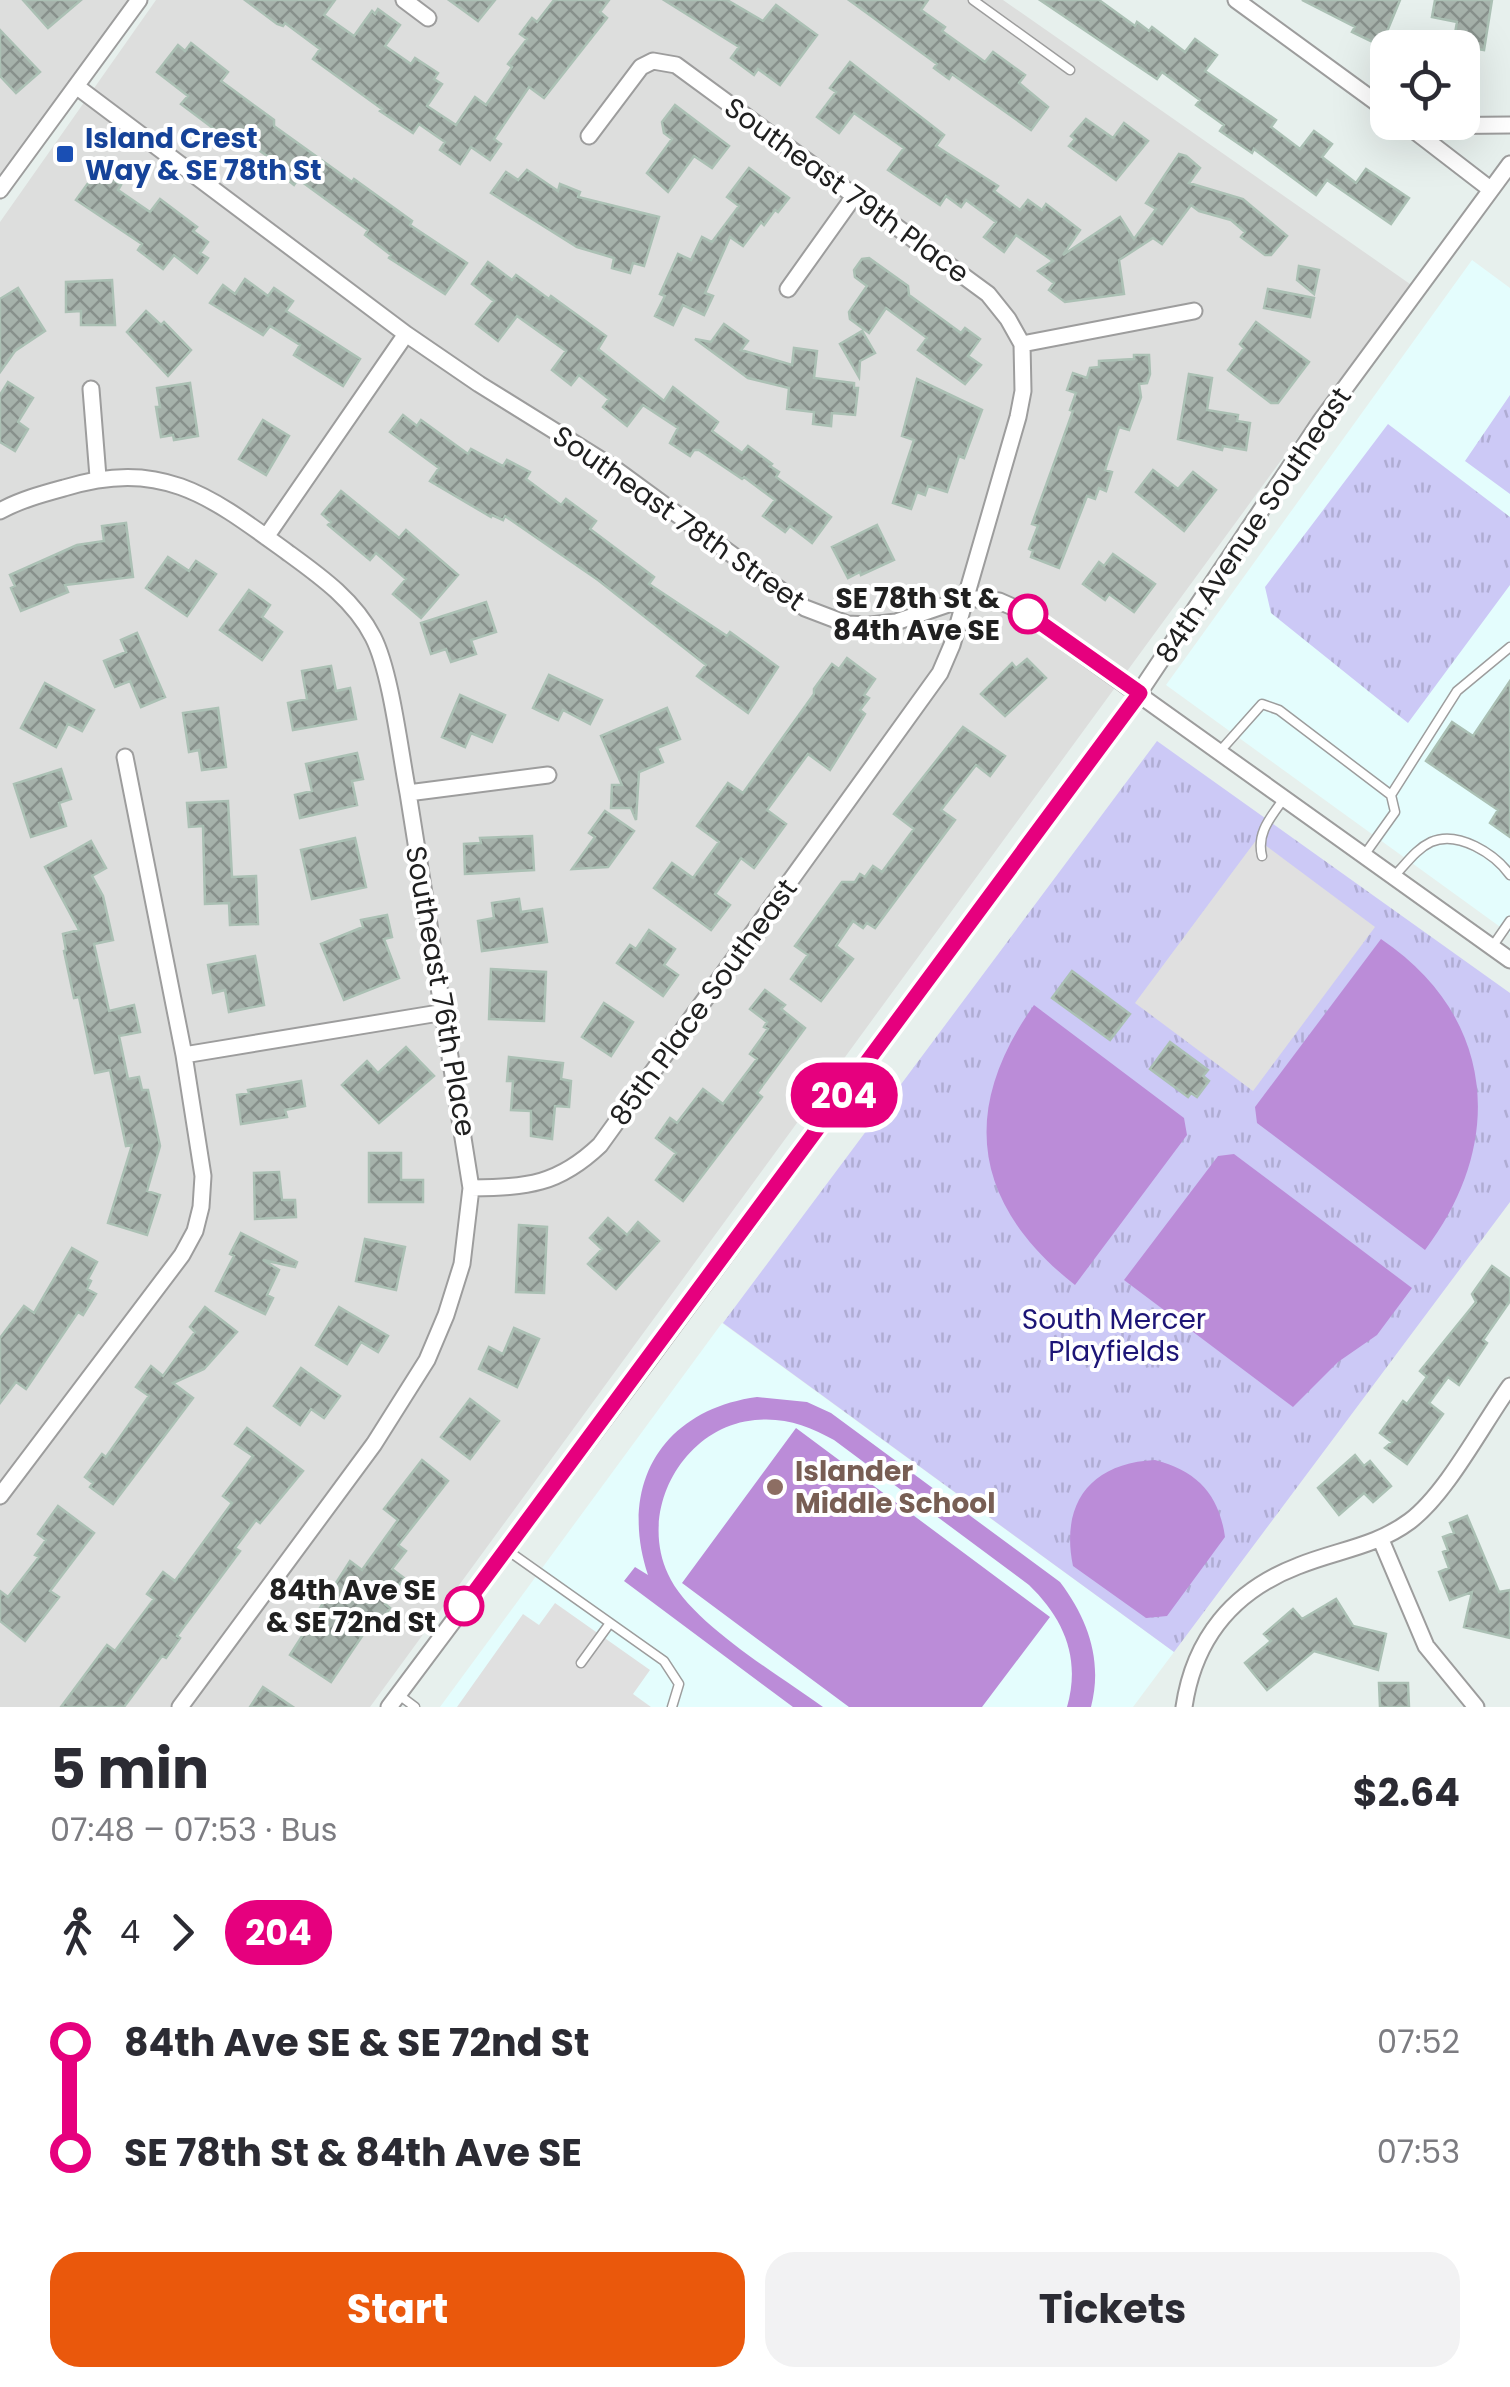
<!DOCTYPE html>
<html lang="en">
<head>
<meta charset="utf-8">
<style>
	:root { --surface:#fff; --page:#f2f2f3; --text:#2b2b33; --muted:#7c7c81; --accent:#ea580c }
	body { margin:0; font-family:Poppins,sans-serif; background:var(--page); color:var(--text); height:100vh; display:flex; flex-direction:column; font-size:38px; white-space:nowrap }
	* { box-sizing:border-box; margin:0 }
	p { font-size:32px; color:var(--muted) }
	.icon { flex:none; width:55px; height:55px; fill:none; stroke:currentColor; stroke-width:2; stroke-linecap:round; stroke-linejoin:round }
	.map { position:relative; height:1707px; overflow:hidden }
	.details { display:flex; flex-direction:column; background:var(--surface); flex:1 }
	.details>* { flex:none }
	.badge { padding:0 20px; border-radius:32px; font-size:35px; line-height:65px }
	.fabs { position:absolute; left:1370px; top:30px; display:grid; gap:20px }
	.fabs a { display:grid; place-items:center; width:110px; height:110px; border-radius:20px; background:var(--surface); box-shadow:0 10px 40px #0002; font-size:50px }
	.map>.badge { position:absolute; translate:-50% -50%; box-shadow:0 0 0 5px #fff }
	.legs { display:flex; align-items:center; gap:15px; height:110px; padding:0 50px; font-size:32px }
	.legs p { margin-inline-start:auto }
	.headline { display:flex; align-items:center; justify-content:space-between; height:170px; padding:0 50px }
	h1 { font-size:55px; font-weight:700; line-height:75px }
	.cta { display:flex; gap:20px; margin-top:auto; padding:20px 50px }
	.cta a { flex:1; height:115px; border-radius:30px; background:var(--accent); color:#fff; font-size:40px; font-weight:700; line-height:115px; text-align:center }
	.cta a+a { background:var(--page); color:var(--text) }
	ul { padding:0 50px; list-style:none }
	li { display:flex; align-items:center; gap:35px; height:110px; font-size:38px }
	li i { display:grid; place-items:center; width:15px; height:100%; margin:0 12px; background:currentColor }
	li i::after { content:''; width:25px; height:25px; margin:-12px; border:8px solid; border-radius:50%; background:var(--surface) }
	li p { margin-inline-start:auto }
	li:first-child i { background:linear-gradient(#0000 50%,currentColor 0) }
	li:last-child i { background:linear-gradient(currentColor 50%,#0000 0) }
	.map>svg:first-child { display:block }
	.residential { fill:#dddedd }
	.education { fill:#e4fdfd }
	.park { fill:url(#park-tufts) }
	.pitch { fill:#bb8cd8 }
	.parking { fill:#e0e0e0 }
	.building { fill:url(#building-cross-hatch); stroke:#abc0b4; stroke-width:2.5 }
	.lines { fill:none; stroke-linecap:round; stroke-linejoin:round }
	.lane-casing { stroke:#9d9d9d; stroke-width:11 }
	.street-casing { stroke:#9d9d9d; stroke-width:19 }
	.lane { stroke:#fff; stroke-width:8 }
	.street { stroke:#fff; stroke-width:15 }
	.line-1-casing { stroke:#fff; stroke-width:22 }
	.line-1 { stroke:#e6007e; stroke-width:15 }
	.transit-dot { fill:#1a4fb4; stroke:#fff; stroke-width:4 }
	.stop-1-dot { fill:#fff; stroke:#e6007e; stroke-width:5 }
	.education-dot { fill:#8d6e63; stroke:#fff; stroke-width:4 }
	.labels { text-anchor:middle; stroke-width:8; stroke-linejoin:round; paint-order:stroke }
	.transit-label { font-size:28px; font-weight:bold; fill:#164399; stroke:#fff; text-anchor:start }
	.street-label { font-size:28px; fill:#202020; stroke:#fff }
	.stop-label { font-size:28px; font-weight:bold; fill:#202020; stroke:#fff; text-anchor:end }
	.park-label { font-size:28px; fill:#1d1577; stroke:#fff }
	.education-label { font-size:28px; font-weight:bold; fill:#785e54; stroke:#fff; text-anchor:start }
</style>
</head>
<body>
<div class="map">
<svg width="1510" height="1707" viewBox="0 0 1510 1707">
	<defs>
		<pattern id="park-tufts" width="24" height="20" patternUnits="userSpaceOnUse" patternTransform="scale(2.5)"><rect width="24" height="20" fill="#ccc9f6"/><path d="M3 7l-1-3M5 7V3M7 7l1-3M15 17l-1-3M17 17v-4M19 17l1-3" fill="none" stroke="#afacd3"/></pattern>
		<pattern id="building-cross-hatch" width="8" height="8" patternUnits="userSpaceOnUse" patternTransform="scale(2.5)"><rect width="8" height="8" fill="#a6b2ab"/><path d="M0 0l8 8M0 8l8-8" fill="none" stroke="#87908b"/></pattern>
	</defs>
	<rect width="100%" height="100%" fill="#e7f0ed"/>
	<path class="residential" d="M0,0H131L0,176Z
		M156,0H1003L1410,284L370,1707H0V222Z"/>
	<path class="education" d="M1472,260L1510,288V934L1166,685Z
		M722,1323L1174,1652L1133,1707H440Z"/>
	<path class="park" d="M1510,395V494L1465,461Z
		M1388,424L1510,517V585L1408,723L1271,613L1265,587Z
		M1157,741L1510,993V1202L1174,1652L723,1323Z"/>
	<path class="pitch" d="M1381,939C1496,1016 1506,1144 1425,1250L1257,1123L1255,1107Z
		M1034,1005L1184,1118L1187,1135L1075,1285C973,1205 959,1110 1034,1005Z
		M1234,1154L1412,1288L1377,1335L1338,1362L1293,1407L1124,1280L1218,1156Z
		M757,1397L807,1402L831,1413L1060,1582C1088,1619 1103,1661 1091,1707H1067C1081,1658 1064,1619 1029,1585L834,1440C809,1426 785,1417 755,1420C683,1427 638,1510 668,1574C689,1622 779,1675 823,1707H793L624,1581L635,1567L648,1575C618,1485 662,1410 757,1397Z
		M796,1428L1050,1617L982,1707H849L682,1583Z
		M1155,1460C1197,1471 1219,1494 1225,1537L1167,1616L1146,1618L1073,1566C1060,1503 1091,1463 1155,1460Z"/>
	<path class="parking" d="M1257,839L1375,927L1253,1091L1135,1003Z
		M555,1603L650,1670L633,1694L651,1707H457L523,1614L539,1625Z"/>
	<path class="building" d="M23,0H81L48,28Z
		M245,0H335L324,15L354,36L372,11L375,14L378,9L400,25L385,46L411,64L415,58L438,73L434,79L442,84L427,106L456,125L475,97L486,105L512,67L508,64L527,39L520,34L532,18L537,22L554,0H609L600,12L607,18L544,98L529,87L494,139L501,144L490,160L471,147L460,164L440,150L445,142L419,124L413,133L380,111L382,109L313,59L320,49L285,23L283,26L277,24Z
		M449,0H495L478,21Z
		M664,0H727L763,21L776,5L817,35L780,85L758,69L754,75L731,58L739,47Z
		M849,0H928L921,10L945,27L942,31L985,62L993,52L1025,75L1019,83L1048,107L1031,130L952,74L949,79L934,68L937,64Z
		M1040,0H1099L1135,26L1137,22L1149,31L1152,27L1185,52L1195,39L1217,55L1205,71L1276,120L1271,127L1300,149L1314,131L1332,144L1322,157L1356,183L1366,169L1409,198L1391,224L1327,180L1316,195L1254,149L1252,153L1220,131L1224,125L1196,105L1200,100L1162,72L1157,79Z
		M1302,0H1400L1381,46L1352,32L1355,27Z
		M1435,0H1492L1484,50L1453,45L1457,22L1432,17Z
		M0,30L40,72L16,93L0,76Z
		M191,43L228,72L221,81L274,120V126L352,182L354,179L412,221L410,225L467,263L445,294L389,258L391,255L365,235L368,230L298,179L294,185L270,166L274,161L235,133L230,141L181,104L188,96L157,72L178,45L185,51Z
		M850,62L944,135L936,146L998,186L994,191L1020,210L1028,200L1042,210L1046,204L1080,230L1063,255L1120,217L1134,239L1156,209L1146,203L1179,154L1186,156L1200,168L1189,183L1243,199L1287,236L1271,255H1265L1241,237L1245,232L1231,220L1199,211L1191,205L1162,244L1153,238L1119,260L1124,294L1065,302L1049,290L1054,283L1038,271L1053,261L1016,235L1004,252L984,237L996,222L966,200L961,207L946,196L940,205L888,170L904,148L854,113L839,133L817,117L836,92L830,88Z
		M675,105L729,146L712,168L694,156L668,192L647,173L672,139L664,133L662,122Z
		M1086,119L1113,138L1124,123L1148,141L1116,180L1069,146L1075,139L1071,136Z
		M104,161L121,174L115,181L121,185L118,190L150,212L160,199L197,227L193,231L208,242L200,253L208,258L197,273L174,255L163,269L138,250L142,244L76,200Z
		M749,168L789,198L778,212L775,210L764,225L761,222L743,246L730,237L705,293L713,296L704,315L683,305L673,325L655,316L665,296L660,294L678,254L691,260L702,237L712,242L739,206L727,197Z
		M527,170L558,191L560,184L580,192L578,197L659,217L644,266L633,263L630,273L612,268L614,258L577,247L491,193L506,172L518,180Z
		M869,258L908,286L909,295L961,333L965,328L980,339L968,356L981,365L965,384L918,350L927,338L886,308L869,333L850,319L849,312L867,286L855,277L854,270L862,259Z
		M488,262L512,280L516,275L549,299L551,296L606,336L598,349L664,401L673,387L718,422L712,431L742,453L748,446L772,464L770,466L779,472L776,477L831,517L812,543L790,526L785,532L763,516L775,500L744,477L742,479L699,450H694L690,456L670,443L678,428L643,405L627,426L603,407L609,399L579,375L571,385L552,370L566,351L517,316L498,341L476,324L494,301L472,284Z
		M1299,266L1319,270L1314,294L1297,280Z
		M245,279L268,296L274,288L293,301L286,311L360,359L343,386L294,355L300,345L270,326L263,335L210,303L223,285L235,294Z
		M112,280L115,325H81V311L66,312V282Z
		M18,288L45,331L15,351L0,372V299Z
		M1268,289L1314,298L1310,317L1264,308Z
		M146,311L161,325L164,322L191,350L168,376L127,332Z
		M1256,322L1309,362L1278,403H1271L1228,370L1244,348L1240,344Z
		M724,324L748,341L741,350L792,365L794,348L817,351L814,378L854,383V388H858L855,415L832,413L831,426L813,424L814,412L787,409L789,388L748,378L695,339L711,342Z
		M862,331L875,353L860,361L859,377L840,344Z
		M1134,355H1149L1150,374L1147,383L1139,384L1141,397L1129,430L1119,427L1105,470L1112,472L1106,491L1099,488L1095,499L1087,496L1059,568L1031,557L1033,551L1029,549L1038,526L1032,524L1073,411L1070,410L1076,393L1067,390L1073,373L1087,378L1090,368L1099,367V361L1134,359Z
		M1189,374L1212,378L1207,410L1238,415L1237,421L1250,423L1246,450L1223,446L1222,450L1178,439Z
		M917,379L982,410L964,458L959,456L947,492L928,486L925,495L917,492L911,509L893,503L914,440L902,436Z
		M8,382L33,398L18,422L28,429L15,451L0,442V395Z
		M190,383L198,436L174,440L173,435L161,437L156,407H160L157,388Z
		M403,415L417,426L421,420L468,454L471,449L503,466L507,460L530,472L526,479L561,505L566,499L596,521L590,529L654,577L649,584L727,636L730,632L778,667L748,713L697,676L706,665L598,580L505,516L503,520L492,515L491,517L430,481L439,468L390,432Z
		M263,420L289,436L266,475L239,459Z
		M1153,470L1178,489L1193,472L1216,490L1184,531L1136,492Z
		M341,491L399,538L406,530L458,575L421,618L393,594L406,579L376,553L370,560L328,525L331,522L322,514Z
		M126,523L133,577L65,585L68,592L21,611L11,588L15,586L10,575L77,545L104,541L102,526Z
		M877,525L894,560L861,575L860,572L848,578L832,547Z
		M1113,554L1155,584L1134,612L1109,594L1105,600L1083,584L1099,562L1104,566Z
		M168,557L189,571L196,561L216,574L187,616L146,588Z
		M249,590L270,605L262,617L282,632L262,660L220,630Z
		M486,602L496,632L471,640L476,654L451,662L446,649L431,654L421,623Z
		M137,633L165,697L141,707L130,681L115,687L104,661L126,652L121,640Z
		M847,658L875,679L864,695L869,698L860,710L865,714L830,770L808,754L767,810L786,824L754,868L741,858L715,894L730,905L711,930L654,888L672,863L693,878L719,842L697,826L728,783L743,793L814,694V689L832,664L839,669Z
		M1027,659L1046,678L1005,716L981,694L1012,663L1016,668Z
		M331,666L336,691L350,688L356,719L293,730L288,703L307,699L302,671Z
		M549,675L602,700L590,724L563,710L558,720L533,708Z
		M1510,681V837L1490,823L1498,810L1426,761L1452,722L1473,736Z
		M45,683L94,710L82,731L68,724L56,747L21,728Z
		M460,695L505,715L492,742L471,733L465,747L442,737Z
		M218,708L226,767L202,770L199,750L189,752L183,713Z
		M667,708L680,739L657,748L663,762L639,772L636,820L631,808H611L612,785H622L601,736Z
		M963,727L1005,756L990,776L976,765L941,810L955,820L875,928L867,923L863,928L853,921L836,946L853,959L821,1001L791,979L808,955L795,946L842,882H855L860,874L865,877L873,866L882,872L914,829L894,814Z
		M357,753L363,779L352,781L357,805L300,818L295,795L312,791L306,764Z
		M61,769L71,799L59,803L66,826L31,837L14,784Z
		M228,801L232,877L256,876L258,924L230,925L229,903L205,904L203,826L189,827L187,803Z
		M605,811L634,831L608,867L572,869L595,837L589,833Z
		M532,836L534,870L465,874L464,844L481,843L480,838Z
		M355,838L366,887L312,899L301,850Z
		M91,841L106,868L92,876L103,896L113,940L94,944L109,1011L134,1005L140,1032L119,1036L128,1079L139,1077L142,1090H148L160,1146L147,1191L160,1195L147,1235L108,1223L132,1145L126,1146L110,1070L95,1073L79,997L74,998L64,951L66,950L63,934L79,930L45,867Z
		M519,899L521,912L542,909L547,942L482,951L478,921L494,918L492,903Z
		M387,915L392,937L384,939L399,978L344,1000L321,944L363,927L361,920Z
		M649,930L675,949L664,965L678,975L663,996L617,963L630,945L636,949Z
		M255,956L264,1005L229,1012L225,990L213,993L208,965Z
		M491,969L546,972L544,1021L489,1019Z
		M1072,971L1130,1014L1110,1040L1052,998Z
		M765,990L785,1005L781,1009L805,1028L757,1093L762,1097L683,1201L656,1180L676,1153L656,1138L670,1118L677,1123L703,1089L723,1104L757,1059L750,1054L768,1029L764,1027L767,1022L750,1009Z
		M604,1003L633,1022L611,1056L582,1037Z
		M1170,1042L1208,1070L1203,1076L1209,1081L1197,1097L1191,1093L1188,1097L1150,1069Z
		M406,1047L434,1076L379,1123L342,1085L367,1061L378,1073Z
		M509,1057L563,1063L561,1079L571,1081L569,1107L555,1106L552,1139L531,1136V1111L511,1110L513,1081H507Z
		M301,1081L305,1106L285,1110L287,1117L241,1124L237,1095L249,1093L248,1090Z
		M369,1153H401V1180H423V1202H369Z
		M279,1172L282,1200H295L296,1217L255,1219L254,1173Z
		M608,1218L627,1235L638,1222L659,1241L616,1289L588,1264L602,1249L590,1238Z
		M519,1225L547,1227L544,1293L516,1292Z
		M241,1233L297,1262L295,1267L263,1260L279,1270L267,1295L273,1298L265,1314L216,1291L234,1256L230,1254Z
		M365,1239L405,1247L396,1290L356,1281Z
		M72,1248L97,1262L88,1279L91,1281L87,1289L96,1294L83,1315L78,1312L26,1389L16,1382L0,1403V1338L24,1306L34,1313Z
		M1492,1266L1510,1279V1301L1483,1340L1487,1343L1459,1385L1448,1377L1429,1403L1443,1414L1407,1464L1385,1448L1392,1442L1380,1433L1403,1401L1407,1404L1427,1377L1420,1371L1476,1302L1472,1294Z
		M205,1307L237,1332L204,1369L173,1383L193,1398L113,1504L90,1487L93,1483L85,1477L102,1454L106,1457L149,1396L136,1387L151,1366L163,1376L195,1332L190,1327Z
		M339,1307L388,1336L378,1352L361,1342L347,1364L316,1345Z
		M514,1328L539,1339L517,1387L479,1369L489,1347L503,1354Z
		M301,1368L340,1396L324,1418L311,1409L300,1425L274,1406Z
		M470,1399L499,1421L470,1459L441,1437Z
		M247,1428L303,1471L260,1523L256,1520L235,1548L240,1551L177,1636L180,1638L166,1658L162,1656L124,1707H61L107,1645L115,1651L154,1599L147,1594L163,1572L175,1581L232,1503L223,1496L253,1456L235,1444Z
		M1355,1455L1364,1466L1370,1461L1391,1486L1373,1502L1364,1493L1339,1515L1318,1488Z
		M422,1460L448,1481L398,1545L406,1551L392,1569L404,1578L385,1604L390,1608L381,1621L375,1617L331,1682L290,1655L350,1561L362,1570L398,1520L384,1509Z
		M58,1506L94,1533L50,1591L59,1597L25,1641L0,1621V1591L8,1597L39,1557L35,1555L46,1540L38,1534Z
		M1467,1516L1499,1592L1510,1590V1638L1464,1627L1472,1592L1450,1600L1439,1572L1449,1568L1443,1552L1448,1550L1443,1537L1454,1533L1450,1523Z
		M1336,1599L1353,1626L1386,1634L1378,1670L1314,1651L1267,1690L1245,1663L1271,1641L1264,1634L1293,1609L1302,1619Z
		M1379,1683H1408L1409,1707H1380Z
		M263,1687L293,1707H250Z"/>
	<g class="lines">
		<defs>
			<path id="lane" d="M973,0L1070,70
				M1221,750L1262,704L1279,710L1391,795L1395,812L1365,854
				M1391,795L1457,691L1510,647
				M1262,856C1256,832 1272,816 1285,797
				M1395,875C1406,864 1416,849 1431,842C1458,830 1495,854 1510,875
				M1492,947L1510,921
				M507,1550L664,1661L679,1684L672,1707
				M581,1663L610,1623
				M399,1695L415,1707"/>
			<path id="street" d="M404,0L428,18
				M1236,0L1388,111
				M76,86L406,334L479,384L611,466L805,608L847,624L871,625L896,622L966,598L999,601L1022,611L1510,960
				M1403,122L1490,189
				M1409,126L1510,125
				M0,190L139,0
				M788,289L855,195
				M1022,344L1194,311
				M91,389L98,477
				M0,511C20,500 42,494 64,488C162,458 210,496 287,552C320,576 354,600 373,637C391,672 400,752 408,793L548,775
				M266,537L406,334
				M408,793L471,1188
				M184,1055L445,1012
				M0,1496L182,1255L195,1231L201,1207L203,1176L184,1055L125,757
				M1381,1540L1426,1646L1476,1707
				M180,1707L374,1444L427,1360L446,1315L462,1264L471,1188C528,1187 558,1185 600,1145L940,673L952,645L1018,417L1023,391L1022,344L1008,319L988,294L676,65L653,61L641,67L589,136
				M389,1707L647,1362L1139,693L1320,422L1510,164
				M1184,1707C1194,1639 1233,1591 1298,1566C1337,1550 1375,1547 1410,1521C1447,1493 1482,1425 1510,1386"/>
		</defs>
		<use href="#lane" class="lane-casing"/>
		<use href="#street" class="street-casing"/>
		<use href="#lane" class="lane"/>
		<use href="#street" class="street"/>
	</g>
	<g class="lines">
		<defs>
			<path id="line-1" d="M464,1606L1140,693L1028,614"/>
		</defs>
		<use href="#line-1" class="line-1-casing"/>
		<use href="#line-1" class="line-1"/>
	</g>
	<rect class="transit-dot" x="55" y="144" width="20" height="20" rx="5"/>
	<g class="stop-1-dot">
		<circle cx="1028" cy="614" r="18"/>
		<circle cx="464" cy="1606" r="18"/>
	</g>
	<circle class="education-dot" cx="775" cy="1487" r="10"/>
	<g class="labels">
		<g class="transit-label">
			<text x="85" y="148">Island Crest<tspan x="85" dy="32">Way &amp; SE 78th St</tspan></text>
		</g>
		<g class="street-label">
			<text transform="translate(847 190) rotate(36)" y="10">Southeast 79th Place</text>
			<text transform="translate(679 518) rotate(35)" y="10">Southeast 78th Street</text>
			<text transform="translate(1253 525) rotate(-56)" y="10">84th Avenue Southeast</text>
			<text transform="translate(441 991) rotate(80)" y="10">Southeast 76th Place</text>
			<text transform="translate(703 1002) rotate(-54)" y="10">85th Place Southeast</text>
		</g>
		<g class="stop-label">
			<text x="1000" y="608">SE 78th St &amp;<tspan x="1000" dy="32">84th Ave SE</tspan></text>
			<text x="436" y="1600">84th Ave SE<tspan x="436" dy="32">&amp; SE 72nd St</tspan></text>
		</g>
		<g class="park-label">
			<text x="1114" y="1329">South Mercer<tspan x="1114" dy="32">Playfields</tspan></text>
		</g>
		<g class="education-label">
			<text x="795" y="1481">Islander<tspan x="795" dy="32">Middle School</tspan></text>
		</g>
	</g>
</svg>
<div class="fabs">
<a><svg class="icon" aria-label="locate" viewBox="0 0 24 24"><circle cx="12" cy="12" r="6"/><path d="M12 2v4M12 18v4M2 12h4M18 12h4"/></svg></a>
</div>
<b class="badge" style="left:844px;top:1095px;background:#e6007e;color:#fff">204</b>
</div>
<section class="details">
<div class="headline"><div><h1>5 min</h1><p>07:48 – 07:53 · Bus</p></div><b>$2.64</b></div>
<div class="legs"><svg class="icon" aria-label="walk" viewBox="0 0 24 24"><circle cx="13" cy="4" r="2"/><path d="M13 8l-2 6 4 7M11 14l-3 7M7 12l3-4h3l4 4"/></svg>4<svg class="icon" aria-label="forward" viewBox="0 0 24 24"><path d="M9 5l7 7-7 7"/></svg><b class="badge" style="background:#e6007e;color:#fff">204</b></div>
<ul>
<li><i style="color:#e6007e"></i><b>84th Ave SE &amp; SE 72nd St</b><p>07:52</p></li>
<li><i style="color:#e6007e"></i><b>SE 78th St &amp; 84th Ave SE</b><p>07:53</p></li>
</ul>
<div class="cta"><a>Start</a><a>Tickets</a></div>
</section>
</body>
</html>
